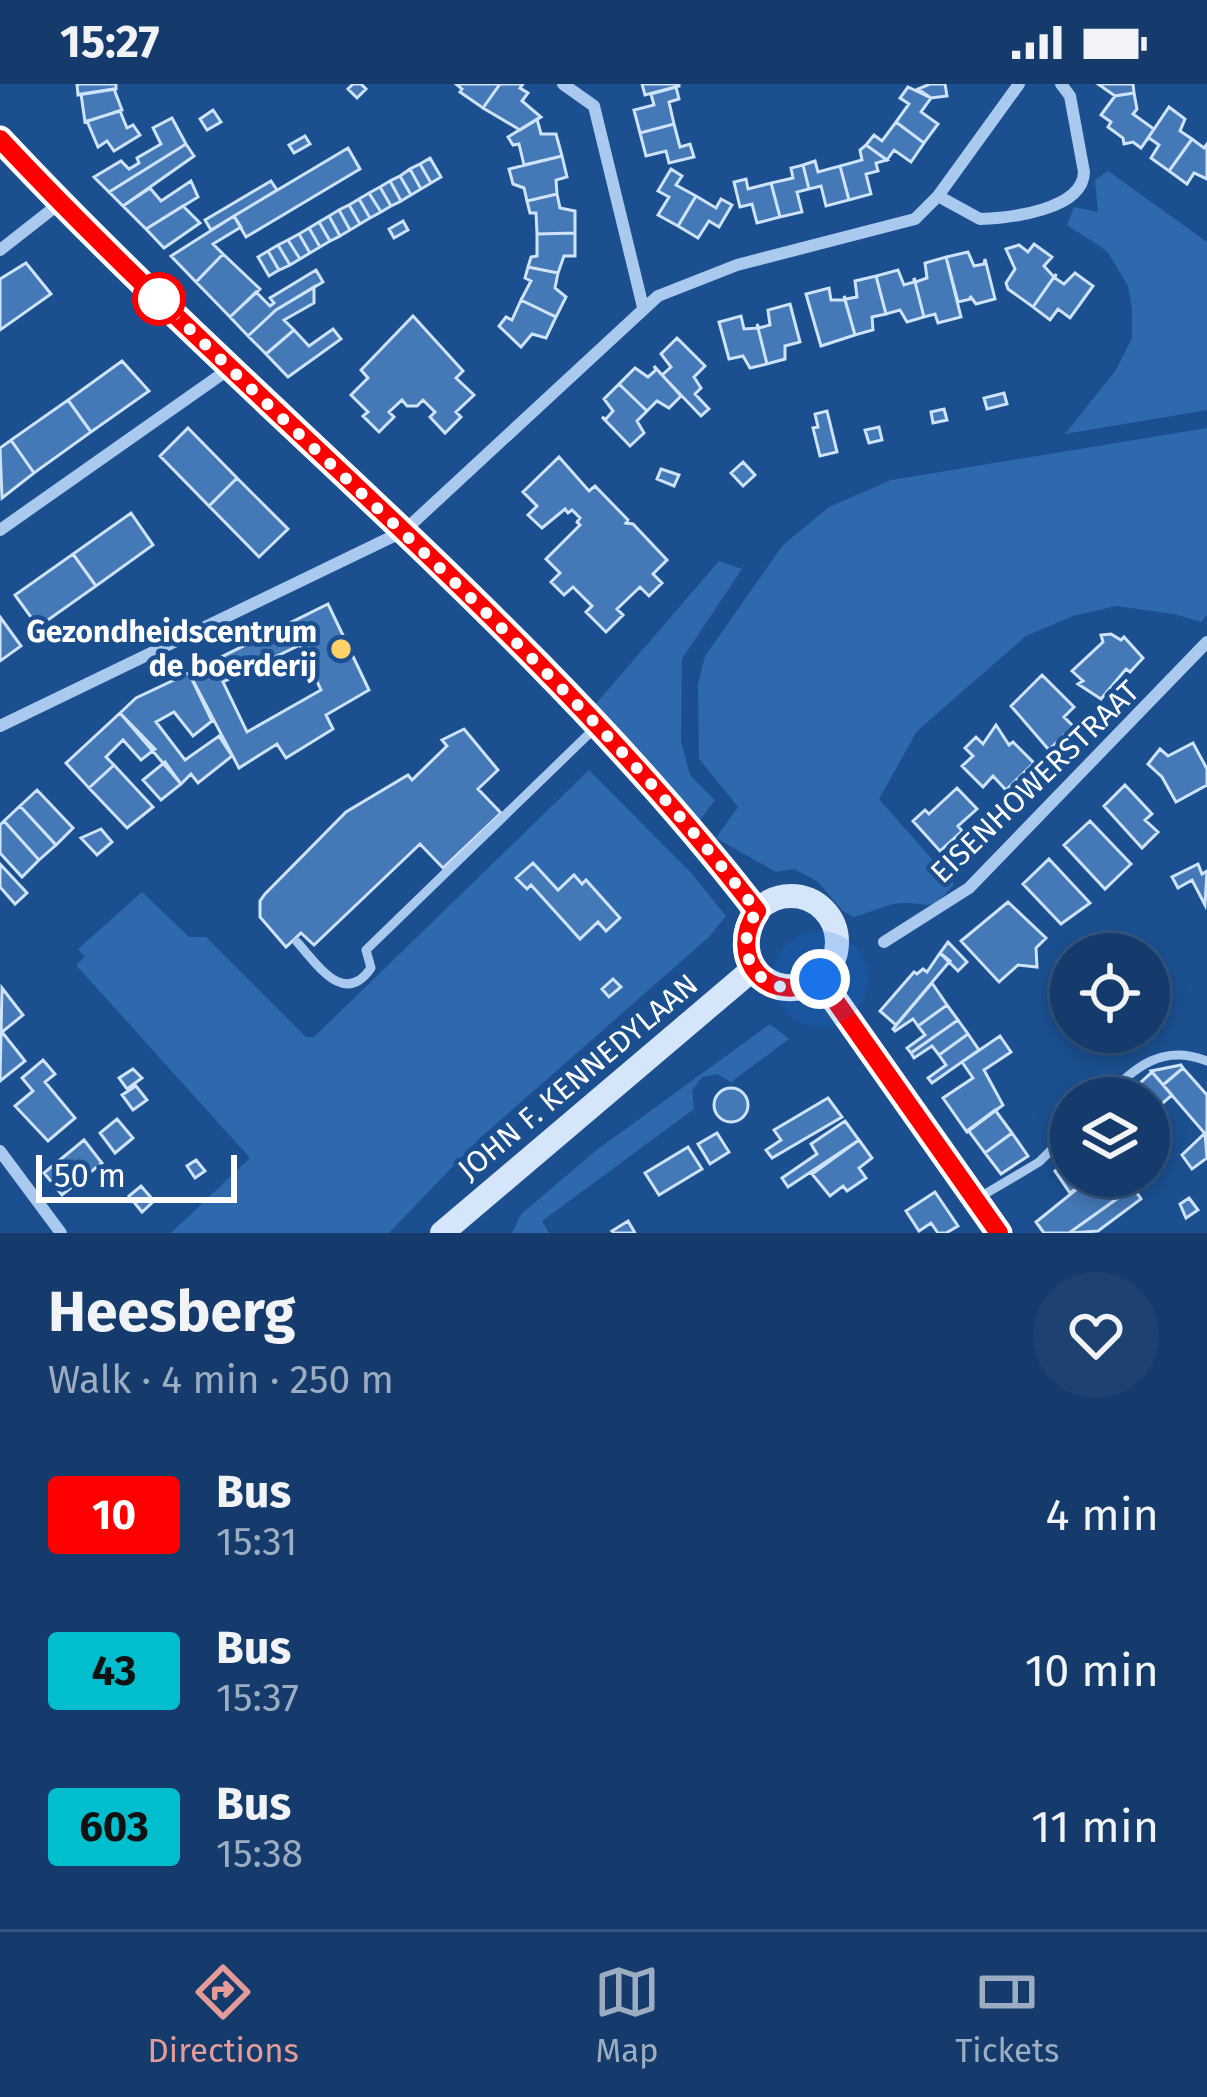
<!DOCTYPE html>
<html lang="en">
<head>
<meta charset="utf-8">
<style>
	:root { --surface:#143b6b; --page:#1d4271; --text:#f1f3f6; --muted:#9dadc1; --line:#33557e; --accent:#e69b98 }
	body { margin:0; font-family:"Fira Sans",sans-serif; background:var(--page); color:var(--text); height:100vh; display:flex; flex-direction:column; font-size:45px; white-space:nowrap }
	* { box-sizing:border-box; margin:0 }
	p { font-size:39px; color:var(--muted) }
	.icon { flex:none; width:66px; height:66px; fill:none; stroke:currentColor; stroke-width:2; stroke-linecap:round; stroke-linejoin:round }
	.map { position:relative; height:1149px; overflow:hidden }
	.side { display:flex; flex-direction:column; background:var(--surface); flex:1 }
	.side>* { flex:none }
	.badge { padding:0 24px; border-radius:9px; font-size:42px; line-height:78px }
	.controls { position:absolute; left:1050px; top:849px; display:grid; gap:24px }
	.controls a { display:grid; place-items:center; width:120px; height:120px; border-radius:50%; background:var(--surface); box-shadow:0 6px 18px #0003,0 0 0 3px var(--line); font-size:60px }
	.scale { position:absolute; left:36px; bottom:30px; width:201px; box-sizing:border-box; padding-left:12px; border:6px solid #fff; border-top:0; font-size:33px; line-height:42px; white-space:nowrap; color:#fff; -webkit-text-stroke:9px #1b4f8f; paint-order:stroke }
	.you { position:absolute; width:60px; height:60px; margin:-30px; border:9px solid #fff; border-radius:50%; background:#1a73e8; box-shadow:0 0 0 18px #1a73e833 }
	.map>.badge { position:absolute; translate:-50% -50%; box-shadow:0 0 0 6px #fff }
	.round { display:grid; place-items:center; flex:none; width:126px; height:126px; border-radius:63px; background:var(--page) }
	.head { display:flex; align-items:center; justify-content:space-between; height:204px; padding:0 48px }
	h1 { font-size:57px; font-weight:700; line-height:90px }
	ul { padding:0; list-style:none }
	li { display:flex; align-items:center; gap:36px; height:156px; padding:0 48px }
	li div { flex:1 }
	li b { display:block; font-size:45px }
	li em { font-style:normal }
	li .badge { min-width:132px; font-weight:700; text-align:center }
	.status { display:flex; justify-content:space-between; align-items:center; height:84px; padding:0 60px; background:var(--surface); direction:ltr }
	.status svg { height:33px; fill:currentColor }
	.menu { display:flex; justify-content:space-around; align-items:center; height:168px; border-top:3px solid var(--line); background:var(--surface); font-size:33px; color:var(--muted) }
	.menu a { display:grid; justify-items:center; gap:6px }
	.menu .current { color:var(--accent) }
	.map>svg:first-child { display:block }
	.green { fill:#2e69ad }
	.building { fill:#4478b7; stroke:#cfe3fa; stroke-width:3; fill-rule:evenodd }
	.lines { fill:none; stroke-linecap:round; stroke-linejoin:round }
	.lane { stroke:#a9c9ee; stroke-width:9 }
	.street { stroke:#a9c9ee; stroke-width:12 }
	.secondary { stroke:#d6e6fa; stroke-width:24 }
	.line-casing { stroke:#fff; stroke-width:27 }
	.line { stroke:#f00; stroke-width:18 }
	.walk { stroke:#fff; stroke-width:12; stroke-dasharray:0 21.6 }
	.stop-dot { fill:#fff; stroke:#f00; stroke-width:6 }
	.poi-dot { fill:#ffd166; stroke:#1b4f8f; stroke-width:4.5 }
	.labels { text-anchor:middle; stroke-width:9; stroke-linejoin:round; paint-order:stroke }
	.poi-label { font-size:30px; font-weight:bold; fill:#fff; stroke:#1b4f8f; text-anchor:end }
	.street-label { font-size:30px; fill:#fff; stroke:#1b4f8f }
</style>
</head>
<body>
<div class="status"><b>15:27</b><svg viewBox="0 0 49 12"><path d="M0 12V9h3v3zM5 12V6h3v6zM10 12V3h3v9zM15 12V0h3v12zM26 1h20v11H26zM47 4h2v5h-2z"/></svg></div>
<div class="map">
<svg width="1207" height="1149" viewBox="0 0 1207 1149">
	<rect width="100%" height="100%" fill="#1b4f8f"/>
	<path class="green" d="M1108,87L1207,158V326L1065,350L1116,286L1132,254V224L1128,202L1107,167L1067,141L1074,123L1098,128L1095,96Z
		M1207,344V531L1201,538L1174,530L1116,522L1073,532L1026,552L917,647L879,715L954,800C931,829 932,819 903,819C887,819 869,830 853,833L843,827L817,797L794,785L776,788L716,754L738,723L699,675L698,600L705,572L783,461L829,423L891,396Z
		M719,477L742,485L682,575L681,657L690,691L715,716L700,736L594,622Z
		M589,686L692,790L726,832L709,853L480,1054L389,1149H171L250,1074L76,881L85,873L78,865L142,808L189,853H206L306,953H314Z
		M770,940L789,955L731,998L717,990L702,993L692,1007L694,1025L542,1137L549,1149H512L521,1130L598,1065Z"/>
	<path class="building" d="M77,0H116V5L78,11Z
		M353,0H361L366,5L357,14L348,5Z
		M456,0H500L483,24L460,8L462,5Z
		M500,0H523L520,4L528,9L522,17L541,33L520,46L483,24Z
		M642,0H679V2L645,11Z
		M930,0H945L947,12L931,14L918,5Z
		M1098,0H1133L1134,9L1115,12Z
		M676,3L679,15L669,18L674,40L640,49L634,26L654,21L651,10Z
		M908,3L931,14L921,28L938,40L924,59L896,38L909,20L900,14Z
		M114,5L122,26L85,38L81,10Z
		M1134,9L1137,25L1133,30L1154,45L1141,64L1133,58L1124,60L1123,54L1108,43L1111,38L1101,31L1115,12Z
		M1169,23L1185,35L1180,47L1192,55L1169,87L1151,74L1159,61L1149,54L1146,57Z
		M213,26L221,38L207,46L200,35Z
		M120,27L127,44L133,41L140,51L114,67L107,57L98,63L87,37Z
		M172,34L186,60L109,108L94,93L121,77L129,85L139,79L137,74L161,60L153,44Z
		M537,35L541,50H556L562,72L524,81L519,60L513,61L508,53Z
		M896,38L924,59L911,78L894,66L887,76L866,61L874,51L882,57Z
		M674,40L680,63L690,60L694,73L669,79L666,67L646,72L640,49Z
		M305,52L310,60L294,69L289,61Z
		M1192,55L1204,64L1207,60V95L1194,89L1187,100L1169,87Z
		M186,60L194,72L123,122L109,108Z
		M866,61L887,76L876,79L878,87L866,90L871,110L849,116L840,82L862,76L860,66Z
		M348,64L360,85L246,153L234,132Z
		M562,72L567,93L556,96L557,110L527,117L524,104L513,100L509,85Z
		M430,74L441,93L431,99L420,80Z
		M815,77L818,88L840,82L849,116L826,122L821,102L809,105L803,81Z
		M420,80L431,99L421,105L410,85Z
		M803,81L809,105L797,108L802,128L780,133L771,99L793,94L791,84Z
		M410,85L421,105L411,111L400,92Z
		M671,85L682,92L676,101L696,112L678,142L658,131L669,113L658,107Z
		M400,92L411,111L401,117L390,97Z
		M746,95L748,105L771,99L780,133L757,139L752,120L740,123L734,98Z
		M191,97L198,113L146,145L123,122L150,104L161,117Z
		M271,97L277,106L211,146L205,136Z
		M390,97L401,117L391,122L380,103Z
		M380,103L391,122L381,128L369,109Z
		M369,109L381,128L370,134L359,115Z
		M557,110L560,124L575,127V149L537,150L536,129H530L527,117Z
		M696,112L716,124L721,115L732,121L719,143L709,137L698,154L678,142Z
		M359,115L370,134L360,140L349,121Z
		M349,121L360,140L350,146L339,126Z
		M183,122L200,139L164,164L146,145Z
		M339,126L350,146L340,152L329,132Z
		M234,132L241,143L213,160L223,170L196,198L171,172Z
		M329,132L340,152L330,157L319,138Z
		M403,137L408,146L394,154L389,145Z
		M319,138L330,157L320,163L309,144Z
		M309,144L320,163L310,169L299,150Z
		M575,149V172H564L558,189L528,183L531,173L537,172V150Z
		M299,150L310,169L300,175L288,156Z
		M288,156L300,175L290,181L278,161Z
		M1034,160L1052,173L1044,182L1054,193L1033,223L1008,205L1006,199L1015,185L1006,165L1019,161L1028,168Z
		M278,161L290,181L279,186L268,167Z
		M268,167L279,186L269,192L258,173Z
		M968,168L974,182L984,180L985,175L995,215L976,220L970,212L971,215L958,218L946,173Z
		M223,170L260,205L230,233L196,198Z
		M946,173L961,233L938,239L935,230L924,233L914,194L916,198L927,194L925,179Z
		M26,179L51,210L0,246V195Z
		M528,183L558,189L555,204L566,213L556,233L521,216L531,197L525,194Z
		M316,186L323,198L276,226L248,252L230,233L256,208L270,222L274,219L270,214Z
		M898,186L904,201L914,198V194L924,233L907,238L900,226L886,230L876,192Z
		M1075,189L1093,202L1070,234L1058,225L1050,236L1033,223L1056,190L1055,194L1064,200Z
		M876,192L886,230L872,233L873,246L855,251L844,212L846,215L857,213L855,197Z
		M314,203V219L284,236L294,246L266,270L248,252L276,226Z
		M829,204L831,216H845L855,251L821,262L806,210Z
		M521,216L556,233L546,254L532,250L521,263L499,242L506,233L512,236Z
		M790,220L800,258L785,262V275L767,280L757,240L759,244L770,241L768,226Z
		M413,232L463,287L456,294L474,311L456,328L461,333L445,349L430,333L435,328L423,316L417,322H407L402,316L389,328L394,333L379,348L363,332L368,328L351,311L368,294L361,286Z
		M741,232L744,245L758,244L767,280L750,284L743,272L729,275L719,238Z
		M333,245L341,255L288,293L266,270L294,246L309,262Z
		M677,254L705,282L694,293L701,304L695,310L709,325L701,332L659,288L662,291L671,283L661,270Z
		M122,277L149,307L91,348L68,316Z
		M654,282L681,312L669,324L657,317L647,327L619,300L635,284L648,293L656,286Z
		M619,300L647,327L637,337L644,349L630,362L602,333L606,335L613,327L604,315Z
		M1004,309L1007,320L987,325L984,314Z
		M68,316L91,348L34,389L11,356Z
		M944,325L947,336L933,339L931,328Z
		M827,327L837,368L820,372L813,344L818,343L815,330Z
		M879,343L882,356L869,359L865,346Z
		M188,344L237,394L209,422L160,372Z
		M11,356L34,389L2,414L0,364Z
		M559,373L589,407L595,402L628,436L626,439L633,440L667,476L653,490L662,499L649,512L640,503L617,525L623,531L606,548L586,528L592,522L573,503L564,511L551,498L560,489L546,475L580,441L577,438L580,434L572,426L568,429L565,425L542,444L528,431L537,422L523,408Z
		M743,378L755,391L743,402L731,389Z
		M661,385L679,391L674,402L657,395Z
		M237,394L288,445L259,473L209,422Z
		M131,429L153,461L96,502L73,470Z
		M73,470L96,502L38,543L15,511Z
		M328,520L369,606L326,631L333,645L286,674L277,660L239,684L189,589ZM300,561L321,606L247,648L223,598Z
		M0,533L21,562L0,577Z
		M1111,550L1121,556L1124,553L1143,574L1130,588L1126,585L1101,615L1078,600L1083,597L1072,587L1103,558L1101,551Z
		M189,589L212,637L193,652L174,628L156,638L185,676L219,652L232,672L198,699L191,690L181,700L120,629L136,614Z
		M1042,591L1074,623L1064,633L1073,642L1049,666L1011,622Z
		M120,629L155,665L141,676L123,656L106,673L114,681L89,704L66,679Z
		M996,641L1009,661L1013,658L1034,679L1006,706L993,692L983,703L962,682L973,672L965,664L976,653L983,660Z
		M464,645L498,686L478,705L501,729L443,784L420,760L314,861L301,849L286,863L260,833V817L265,810L346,728L408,691L412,696L447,662L442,656Z
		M1193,659L1207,685V701L1176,718L1162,693L1148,680L1160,665L1168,672Z
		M165,678L181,700L161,716L143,696Z
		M114,681L153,723L127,744L89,704Z
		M1125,701L1152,730L1145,736L1158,748L1142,764L1104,722Z
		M957,704L977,725L958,742L962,747L940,767L913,737L925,726L929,730Z
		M37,706L73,744L56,761L20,722Z
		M20,722L56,761L39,776L4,737Z
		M4,737L39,776L22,793L0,769V741Z
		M1090,737L1131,780L1105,805L1064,761Z
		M101,745L112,758L97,771L81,754Z
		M1049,775L1090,819L1061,840L1023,800Z
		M533,779L558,806L574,791L582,800L586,796L620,834L606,847L598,838L580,855L531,801L527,805L516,794Z
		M0,780L27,809L15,820L0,803Z
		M1198,780L1202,790L1207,787L1205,821L1192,796L1178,804L1172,793Z
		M1008,818L1046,854L1036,864L1037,883L1018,881L999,898L961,857Z
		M948,858L967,878L958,887L940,869Z
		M940,869L950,877L896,941L880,927L914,888L917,890L923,885L927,888Z
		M613,895L621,903L609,913L602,905Z
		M932,899L947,921L918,942L913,935L895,947L893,945Z
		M2,904L23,931L2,948L25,977L0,997Z
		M947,921L958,936L911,969L907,964L925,951L918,942Z
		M958,936L968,950L939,971L932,962L914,974L911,969Z
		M968,950L979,966L932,999L928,994L946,981L939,971Z
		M1000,952L1011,968L984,986L1003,1021L967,1048L943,1014L973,994L962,978Z
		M43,976L55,990L45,998L75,1034L48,1057L15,1022L33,1007L22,994Z
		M1181,981L1183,984L1163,1001L1151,987Z
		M1183,984L1207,1011V1052L1163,1001Z
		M133,985L142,994L127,1005L119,994Z
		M1152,988L1172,1011L1149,1031V1014H1124Z
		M136,1002L147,1016L133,1026L122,1011Z
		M714 1021a17 17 0 1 1 34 0a17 17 0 1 1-34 0Z
		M828,1014L842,1033L772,1074L766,1066L781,1056L774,1046Z
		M995,1026L1012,1049L985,1069L968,1046Z
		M117,1035L133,1054L115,1069L100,1049Z
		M845,1037L859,1056L788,1103L782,1094L817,1070L811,1060Z
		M717,1049L729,1068L710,1080L698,1060Z
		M1012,1049L1028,1072L1001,1090L985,1069Z
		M1205,1049L1207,1074L1192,1085L1182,1071Z
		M84,1056L102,1079L62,1111L44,1089Z
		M859,1056L872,1074L859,1084L866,1094L847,1107L843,1102L830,1112L812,1090Z
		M688,1063L702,1085L659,1111L645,1089Z
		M1071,1075V1092H1093L1070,1109L1055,1087Z
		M196,1076L205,1087L195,1094L187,1082Z
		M1093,1092H1110L1124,1110L1069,1149H1044L1036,1138Z
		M141,1102L154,1117L142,1128L129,1112Z
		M1133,1103L1141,1115L1098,1147L1069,1149Z
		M935,1108L958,1142L946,1149H938L931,1139L919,1147L906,1127Z
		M1189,1114L1198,1126L1186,1134L1180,1120Z
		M628,1137L635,1149H614L612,1147Z"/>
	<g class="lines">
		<path class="lane" d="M297,858C318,881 344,923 371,884L366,866L596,643
			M1104,1014C1136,983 1162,959 1207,977
			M980,1113L1039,1078L1071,1047"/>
		<path class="street" d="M563,0L594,22L643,223
			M938,112L980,135C1010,134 1083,126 1084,88L1070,12L1061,0
			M0,166L60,119
			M0,446L229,285
			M0,642L404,447L658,212L737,181L915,135L938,112L1019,0
			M884,858L969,804L1207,558
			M0,1067L61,1149"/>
		<path class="secondary" d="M0,55C246,318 535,542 757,827
			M745 858a46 46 0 1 1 92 0a46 46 0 1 1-92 0Z
			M820,895L999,1149
			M442,1149L753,885"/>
	</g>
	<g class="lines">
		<defs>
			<path id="line" d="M0,55C246,318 536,541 757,827C725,875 770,924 820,895L999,1149"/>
		</defs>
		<use href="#line" class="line-casing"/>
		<use href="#line" class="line"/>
		<path class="walk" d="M159,215C361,416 582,600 757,827C725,875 770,924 820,895"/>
	</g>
	<circle class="stop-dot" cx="159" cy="215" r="24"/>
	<circle class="poi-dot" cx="341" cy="565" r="12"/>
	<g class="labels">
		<g class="poi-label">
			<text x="317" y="558">Gezondheidscentrum<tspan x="317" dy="34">de boerderij</tspan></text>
		</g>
		<g class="street-label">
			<text transform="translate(1035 698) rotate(-44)" y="10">EISENHOWERSTRAAT</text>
			<text transform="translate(578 993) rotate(-40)" y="10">JOHN F. KENNEDYLAAN</text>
		</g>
	</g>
</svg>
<div class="controls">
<a><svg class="icon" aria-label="locate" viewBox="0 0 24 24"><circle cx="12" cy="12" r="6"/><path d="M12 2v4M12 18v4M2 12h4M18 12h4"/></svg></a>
<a><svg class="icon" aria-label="layers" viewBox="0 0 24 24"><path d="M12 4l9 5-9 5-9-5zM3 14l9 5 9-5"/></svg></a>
</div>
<div class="scale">50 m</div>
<div class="you" style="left:820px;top:895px"></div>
</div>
<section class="side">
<div class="head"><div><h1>Heesberg</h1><p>Walk · 4 min · 250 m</p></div><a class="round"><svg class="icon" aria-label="heart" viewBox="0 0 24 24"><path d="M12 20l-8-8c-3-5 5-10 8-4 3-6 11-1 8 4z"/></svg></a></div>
<ul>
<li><span class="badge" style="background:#f00;color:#fff">10</span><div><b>Bus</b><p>15:31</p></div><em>4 min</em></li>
<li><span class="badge" style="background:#00becd;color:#111">43</span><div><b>Bus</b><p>15:37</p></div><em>10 min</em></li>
<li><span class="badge" style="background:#00becd;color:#111">603</span><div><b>Bus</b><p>15:38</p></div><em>11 min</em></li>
</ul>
</section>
<nav class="menu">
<a class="current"><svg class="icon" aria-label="directions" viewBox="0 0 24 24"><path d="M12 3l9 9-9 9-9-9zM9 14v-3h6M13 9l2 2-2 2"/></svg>Directions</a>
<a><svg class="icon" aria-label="map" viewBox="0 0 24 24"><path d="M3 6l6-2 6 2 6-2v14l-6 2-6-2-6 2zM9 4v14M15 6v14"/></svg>Map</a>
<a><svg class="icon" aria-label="tickets" viewBox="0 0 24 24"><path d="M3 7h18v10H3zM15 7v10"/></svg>Tickets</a>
</nav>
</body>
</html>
